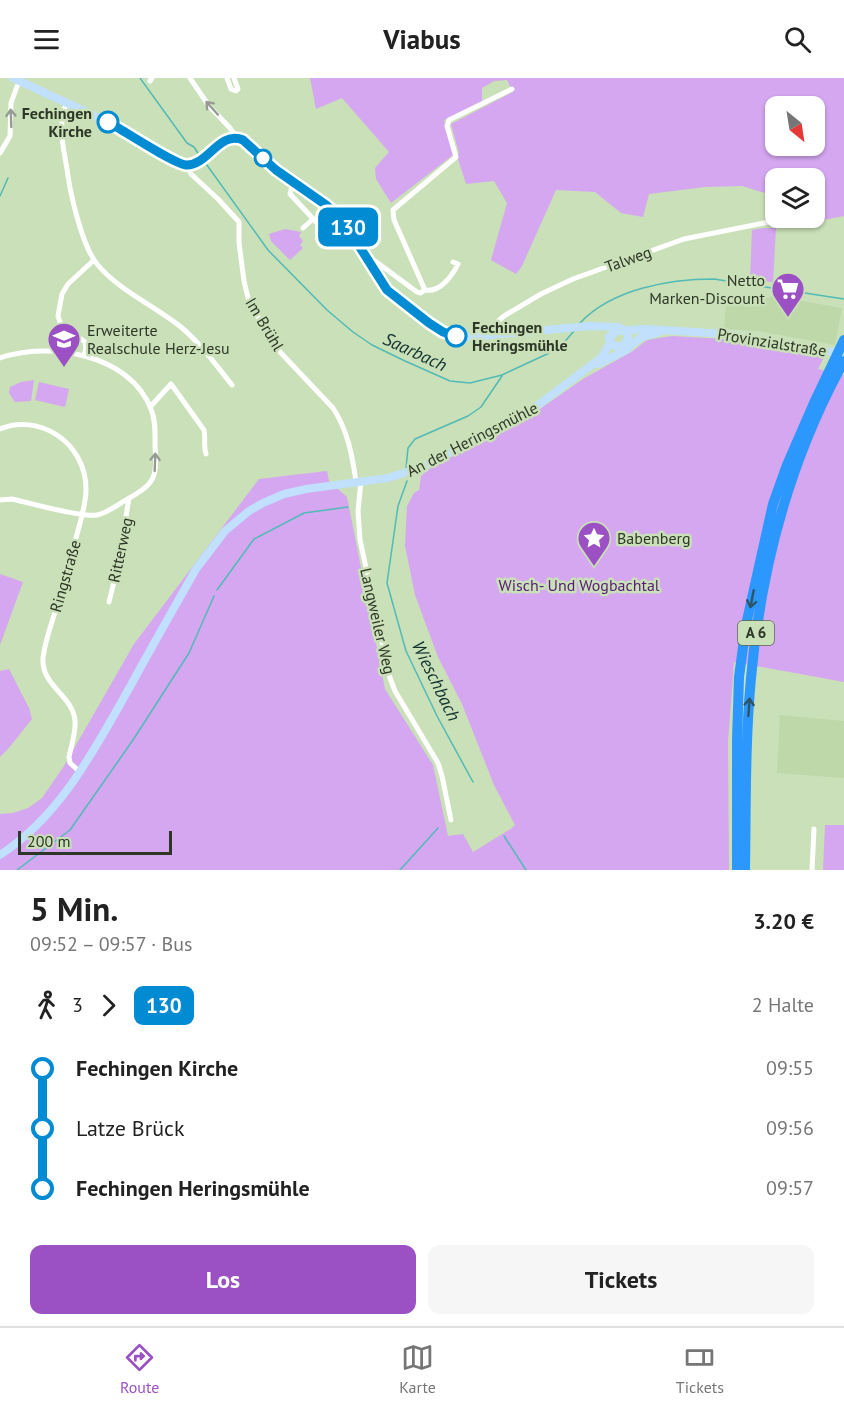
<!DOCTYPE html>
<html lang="de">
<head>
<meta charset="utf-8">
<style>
	:root { --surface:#fff; --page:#f6f6f6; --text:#222; --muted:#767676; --line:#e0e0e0; --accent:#9b51c4 }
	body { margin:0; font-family:"PT Sans",sans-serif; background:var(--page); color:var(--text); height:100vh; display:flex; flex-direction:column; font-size:22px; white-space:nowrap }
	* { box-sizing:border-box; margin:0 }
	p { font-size:20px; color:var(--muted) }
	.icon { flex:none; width:33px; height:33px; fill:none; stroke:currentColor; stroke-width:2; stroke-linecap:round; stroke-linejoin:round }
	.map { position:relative; height:792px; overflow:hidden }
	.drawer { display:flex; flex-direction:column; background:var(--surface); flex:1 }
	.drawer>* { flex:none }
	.badge { padding:0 12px; border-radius:9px; font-size:21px; line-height:39px }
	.needle { width:39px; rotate:150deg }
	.controls { position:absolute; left:765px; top:18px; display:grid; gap:12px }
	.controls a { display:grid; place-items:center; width:60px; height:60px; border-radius:12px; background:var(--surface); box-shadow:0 2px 4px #0004; font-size:30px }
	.scale { position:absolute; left:18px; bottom:15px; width:154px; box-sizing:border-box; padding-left:6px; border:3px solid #2e3727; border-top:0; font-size:16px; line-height:21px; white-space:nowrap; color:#2e3727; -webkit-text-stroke:4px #c9e0b8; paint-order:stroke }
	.map>.badge { position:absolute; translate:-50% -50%; box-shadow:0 0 0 3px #fff }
	.legs { display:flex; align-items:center; gap:9px; height:66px; padding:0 30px; font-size:20px }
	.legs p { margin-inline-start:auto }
	.overview { display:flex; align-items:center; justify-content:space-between; height:102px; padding:0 30px }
	h1 { font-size:33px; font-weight:700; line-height:45px }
	.primary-button { display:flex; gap:12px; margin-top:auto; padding:12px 30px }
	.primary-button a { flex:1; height:69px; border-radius:12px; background:var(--accent); color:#fff; font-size:24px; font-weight:700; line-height:69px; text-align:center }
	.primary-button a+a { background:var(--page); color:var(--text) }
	ul { padding:0 30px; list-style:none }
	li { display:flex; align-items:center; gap:21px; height:60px; font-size:22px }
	li i { display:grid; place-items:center; width:9px; height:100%; margin:0 8px; background:currentColor }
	li i::after { content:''; width:15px; height:15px; margin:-8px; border:4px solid; border-radius:50%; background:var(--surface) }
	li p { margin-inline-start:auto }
	li:first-child i { background:linear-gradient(#0000 50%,currentColor 0) }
	li:last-child i { background:linear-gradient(currentColor 50%,#0000 0) }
	header { display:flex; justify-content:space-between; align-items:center; height:78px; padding:0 30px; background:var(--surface); font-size:27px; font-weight:700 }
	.dock { display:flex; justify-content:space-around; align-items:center; height:84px; border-top:2px solid var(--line); background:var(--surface); font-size:16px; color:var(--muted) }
	.dock a { display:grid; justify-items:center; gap:3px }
	.dock .selected { color:var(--accent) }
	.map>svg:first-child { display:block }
	.built { fill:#bed8a9 }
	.green { fill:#d4a7f0; fill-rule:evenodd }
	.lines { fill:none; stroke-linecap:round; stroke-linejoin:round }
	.stream { stroke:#51bab6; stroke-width:1.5 }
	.street { stroke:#fff; stroke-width:5 }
	.secondary { stroke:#c0e0fe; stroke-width:8 }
	.highway { stroke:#2c97fd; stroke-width:10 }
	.oneway { stroke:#969b93 }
	.oneway2 { stroke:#2d5467 }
	.line-1-casing { stroke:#fff; stroke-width:14 }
	.line-1 { stroke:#008bd2; stroke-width:9 }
	.stop-1-dot { fill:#fff; stroke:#008bd2; stroke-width:3 }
	.labels { text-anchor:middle; stroke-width:5; stroke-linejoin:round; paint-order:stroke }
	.shield { fill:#c9e0b8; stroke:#5c6a52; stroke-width:1.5 }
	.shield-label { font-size:15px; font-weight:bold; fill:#2e3727 }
	.stop-label { font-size:16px; font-weight:bold; fill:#2e3727; stroke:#c9e0b8; text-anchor:end }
	.street-label { font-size:16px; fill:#2e3727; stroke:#c9e0b8 }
	.poi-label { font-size:16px; fill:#2e3727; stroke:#c9e0b8; text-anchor:start }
	.park-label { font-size:16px; fill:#591977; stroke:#c9e0b8 }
	.water-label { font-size:18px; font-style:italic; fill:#113231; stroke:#c9e0b8 }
</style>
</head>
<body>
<header><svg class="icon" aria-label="menu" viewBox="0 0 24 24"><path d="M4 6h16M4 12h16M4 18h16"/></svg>Viabus<svg class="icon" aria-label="search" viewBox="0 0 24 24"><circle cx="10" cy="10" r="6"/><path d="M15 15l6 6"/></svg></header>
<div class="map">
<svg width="844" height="792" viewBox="0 0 844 792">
	<rect width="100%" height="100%" fill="#c9e0b8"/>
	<path class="built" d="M727,216L762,221L774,218L842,230L835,267L758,253L724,251Z
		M780,637L844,643V700L777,695Z"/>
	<path class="green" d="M310,0H844V138L823,142L784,145L790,140H814V100H776L775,118L742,108L705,109L649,116L643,139L621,135L595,114L556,112L522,188L516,196L491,182L507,125L494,103L466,106L457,78L459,75L451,46L513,14L507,2L494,3L482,10V26L444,42L453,77L391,125L376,101L375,90L389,74L342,20L316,31ZM776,28H814V68H776Z
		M763,150H776L773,204L750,202L752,152Z
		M285,151L301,154L299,158L303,163L300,167L303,170L290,182L271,163L269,156Z
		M672,258L740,262L824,279L818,291L844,297V604L734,584L728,664L729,792H0V736L13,735L28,730L42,720L64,688L134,566L259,401L327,393L329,403L347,419L385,611L433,687L448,758L463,756L473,774L512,750L515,747L494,707L462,626L438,579L415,517L405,468L407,428L414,415L419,412L421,398L432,389L530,338L583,301L633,273L647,262Z
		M34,302L31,323L15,324L9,315L10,309L21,304Z
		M39,304L69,311L65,329L35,322Z
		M0,496L23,504L0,567Z
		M9,591L29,630L32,641L8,671L0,679V593Z
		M825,747H844V792H823Z"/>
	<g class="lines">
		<path class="stream" d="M140,0L187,65L194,69L199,77
			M204,83L268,172L327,232L353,254L372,267L405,283L450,303L470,305L502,297L547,276L561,268L574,253
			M0,118L8,100
			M580,245C612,211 669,201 714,201L844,221
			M406,390L408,370L415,361L468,338L481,329L502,298
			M407,403L398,428L387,505L406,573L437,638L473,704
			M217,512L254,461L304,435L348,429
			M504,758L526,792
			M17,792L70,752L133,662L189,575L214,518
			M400,792L438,750"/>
		<path class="street" d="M190,0L209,28L230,50L236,59
			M227,0L231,11L236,13L238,11L234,0
			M150,3L152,0
			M67,24C57,47 63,67 67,91C70,115 82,168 97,186C118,212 155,228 181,249C201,266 216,287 232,307
			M0,75L10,58L11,25L19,3
			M187,87L191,96L218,121L239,144V165L244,203L249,224L256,236L280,274L333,330C348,353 352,377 356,403
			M293,105L290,116L318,146
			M303,150L313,141
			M368,181L375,183L417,214L420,215L425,212L394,142L393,132L456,79L447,48L449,42L512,11
			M425,212C440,215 452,198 458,186L453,184
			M486,257L494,252L498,243L504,238L541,216L573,201L684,161L789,140
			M84,277L86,270L85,264L61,247L58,238L62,216L68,206L94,182
			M0,280C50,263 130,276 151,331C156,343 155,356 155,368C157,402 155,405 126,422C117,427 107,435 97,437C83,440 29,425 12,421L0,422
			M150,329L171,306L204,352C206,361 203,367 206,376
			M0,351C19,343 40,346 57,357C75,369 86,389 86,411C86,426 81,442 77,456C70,481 63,506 56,531C51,547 45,563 43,580C41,608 73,617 75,643C76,655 71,668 69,679L70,685L80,694
			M361,403L358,433L360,462L390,600L395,613L438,685L442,698L451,742
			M109,524L118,487L129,420
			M812,792L814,751"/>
		<path class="secondary" d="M13,0L108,44L180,86L196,85L228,61L236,59L243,62L276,92L326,127L342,141L350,151L382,206L421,239L443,254L455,258L470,259L590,248L618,249L627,253
			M609,259L617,253L645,251L728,256L844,276
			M609,261L614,268H624L628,260L627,253
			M599,286L626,272L640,260L660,254
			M0,777C62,737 95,670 131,607C152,568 174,530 196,491L225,453L249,433L263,425L284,416L306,411L388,400L422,389L534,330L601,280L610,265"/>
		<path class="highway" d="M737,792V662L739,599L746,547L773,426L787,387L814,325L844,262
			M745,792C746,728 745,664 751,600C761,489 790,381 844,283"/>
	</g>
	<defs><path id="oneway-shaft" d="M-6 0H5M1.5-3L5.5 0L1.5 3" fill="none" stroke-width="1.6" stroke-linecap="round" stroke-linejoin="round" transform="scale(1.5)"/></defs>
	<g class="oneway">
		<use href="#oneway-shaft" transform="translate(212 30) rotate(-132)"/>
		<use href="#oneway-shaft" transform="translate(11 40) rotate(-92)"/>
		<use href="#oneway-shaft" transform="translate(155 384) rotate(-88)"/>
	</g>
	<g class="oneway2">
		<use href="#oneway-shaft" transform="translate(752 521) rotate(101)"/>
		<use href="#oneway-shaft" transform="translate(749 629) rotate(-86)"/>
	</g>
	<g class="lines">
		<defs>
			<path id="line-1" d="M108,44C123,52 174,86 186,87C208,88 219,52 243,62L276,92L326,127L342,141L387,212L429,245L443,254L456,258"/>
		</defs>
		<use href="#line-1" class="line-1-casing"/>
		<use href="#line-1" class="line-1"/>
	</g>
	<defs>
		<symbol id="supermarket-pin" viewBox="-11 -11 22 30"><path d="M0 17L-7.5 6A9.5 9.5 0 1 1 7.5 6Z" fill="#9b51c4" stroke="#c9e0b8"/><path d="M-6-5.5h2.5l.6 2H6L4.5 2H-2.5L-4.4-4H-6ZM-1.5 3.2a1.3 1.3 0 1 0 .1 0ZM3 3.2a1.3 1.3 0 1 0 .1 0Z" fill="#fff"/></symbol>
		<symbol id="school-pin" viewBox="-11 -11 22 30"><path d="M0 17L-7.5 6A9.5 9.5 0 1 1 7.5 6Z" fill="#9b51c4" stroke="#c9e0b8"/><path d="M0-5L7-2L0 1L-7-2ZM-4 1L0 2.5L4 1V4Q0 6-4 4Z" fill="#fff"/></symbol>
		<symbol id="sight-pin" viewBox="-11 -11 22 30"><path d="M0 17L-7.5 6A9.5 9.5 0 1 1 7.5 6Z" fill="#9b51c4" stroke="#c9e0b8"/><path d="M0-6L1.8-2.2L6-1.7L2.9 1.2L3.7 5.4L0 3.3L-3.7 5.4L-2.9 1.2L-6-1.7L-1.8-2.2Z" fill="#fff"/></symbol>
	</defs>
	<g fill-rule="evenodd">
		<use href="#supermarket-pin" x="769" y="192" width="38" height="52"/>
		<use href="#school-pin" x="45" y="242" width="38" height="52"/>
		<use href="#sight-pin" x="575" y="441" width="38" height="52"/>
	</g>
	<g class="stop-1-dot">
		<circle cx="108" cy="44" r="10"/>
		<circle cx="263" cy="80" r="8"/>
		<circle cx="456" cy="258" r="10"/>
	</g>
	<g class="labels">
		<rect class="shield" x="738" y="543" width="36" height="24" rx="4.5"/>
		<g class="shield-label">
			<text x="756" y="560">A 6</text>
		</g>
		<g class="stop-label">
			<text x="92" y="41">Fechingen<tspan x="92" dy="18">Kirche</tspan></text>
			<text x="472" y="255" text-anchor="start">Fechingen<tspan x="472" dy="18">Heringsmühle</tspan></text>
		</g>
		<g class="street-label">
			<text transform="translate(628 181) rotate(-20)" y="6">Talweg</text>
			<text transform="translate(265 246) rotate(59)" y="6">Im Brühl</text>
			<text transform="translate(772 264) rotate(9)" y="6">Provinzialstraße</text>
			<text transform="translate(472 361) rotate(-27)" y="6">An der Heringsmühle</text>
			<text transform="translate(120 472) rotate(-78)" y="6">Ritterweg</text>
			<text transform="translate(65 498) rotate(-74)" y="6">Ringstraße</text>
			<text transform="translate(378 543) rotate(77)" y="6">Langweiler Weg</text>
		</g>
		<g class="poi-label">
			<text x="765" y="208" text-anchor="end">Netto<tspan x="765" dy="18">Marken-Discount</tspan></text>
			<text x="87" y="258">Erweiterte<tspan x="87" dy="18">Realschule Herz-Jesu</tspan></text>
			<text x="617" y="466">Babenberg</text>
		</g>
		<g class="park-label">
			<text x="579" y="513">Wisch- Und Wogbachtal</text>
		</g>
		<g class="water-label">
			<text transform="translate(415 274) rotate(25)" y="6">Saarbach</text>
			<text transform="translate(436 603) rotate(64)" y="6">Wieschbach</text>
		</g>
	</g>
</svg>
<div class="controls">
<a><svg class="needle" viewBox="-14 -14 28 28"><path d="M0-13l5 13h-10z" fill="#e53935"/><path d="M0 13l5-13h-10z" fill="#767676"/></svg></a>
<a><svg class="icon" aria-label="layers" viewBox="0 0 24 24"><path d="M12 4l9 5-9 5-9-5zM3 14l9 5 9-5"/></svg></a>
</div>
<div class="scale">200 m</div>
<b class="badge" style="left:348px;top:149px;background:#008bd2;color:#fff">130</b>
</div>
<section class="drawer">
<div class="overview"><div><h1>5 Min.</h1><p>09:52 – 09:57 · Bus</p></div><b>3.20 €</b></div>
<div class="legs"><svg class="icon" aria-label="walk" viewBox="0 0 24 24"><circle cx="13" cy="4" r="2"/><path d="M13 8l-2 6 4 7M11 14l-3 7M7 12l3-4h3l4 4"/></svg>3<svg class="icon" aria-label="forward" viewBox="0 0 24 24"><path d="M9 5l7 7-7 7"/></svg><b class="badge" style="background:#008bd2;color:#fff">130</b><p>2 Halte</p></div>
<ul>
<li><i style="color:#008bd2"></i><b>Fechingen Kirche</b><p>09:55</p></li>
<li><i style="color:#008bd2"></i><span>Latze Brück</span><p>09:56</p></li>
<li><i style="color:#008bd2"></i><b>Fechingen Heringsmühle</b><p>09:57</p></li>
</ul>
<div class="primary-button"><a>Los</a><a>Tickets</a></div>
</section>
<nav class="dock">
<a class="selected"><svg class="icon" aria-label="directions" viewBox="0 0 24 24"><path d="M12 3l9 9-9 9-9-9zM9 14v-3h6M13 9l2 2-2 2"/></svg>Route</a>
<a><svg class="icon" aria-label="map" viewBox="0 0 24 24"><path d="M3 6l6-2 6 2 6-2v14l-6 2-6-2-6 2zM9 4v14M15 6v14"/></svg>Karte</a>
<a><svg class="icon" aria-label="tickets" viewBox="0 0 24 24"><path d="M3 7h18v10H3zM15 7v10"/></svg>Tickets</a>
</nav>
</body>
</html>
